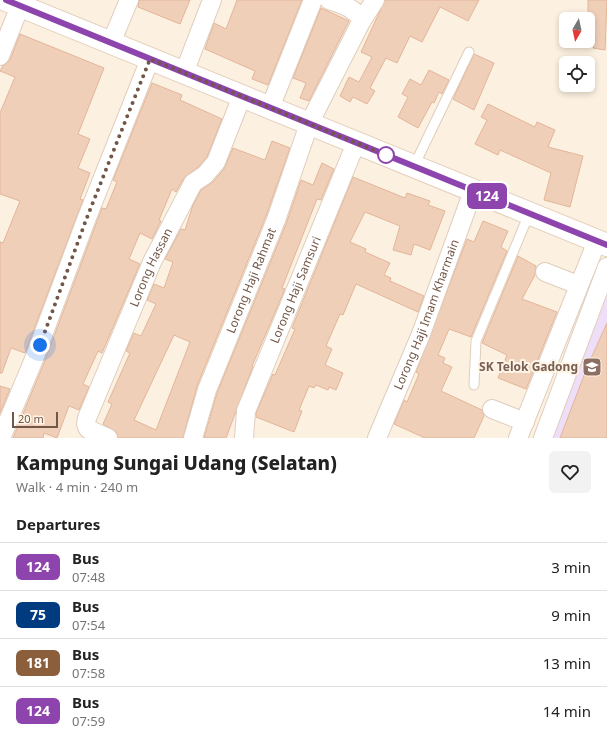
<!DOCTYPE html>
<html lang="en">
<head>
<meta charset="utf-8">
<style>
	:root { --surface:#fff; --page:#f2f2f2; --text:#222; --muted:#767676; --line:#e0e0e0 }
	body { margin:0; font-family:"Noto Sans",sans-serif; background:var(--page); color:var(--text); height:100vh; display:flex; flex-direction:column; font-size:15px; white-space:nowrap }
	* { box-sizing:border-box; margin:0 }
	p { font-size:13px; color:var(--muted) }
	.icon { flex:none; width:22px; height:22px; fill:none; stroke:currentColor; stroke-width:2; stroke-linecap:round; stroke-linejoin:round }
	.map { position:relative; height:438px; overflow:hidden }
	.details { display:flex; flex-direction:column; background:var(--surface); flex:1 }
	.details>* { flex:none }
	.badge { padding:0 8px; border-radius:6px; font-size:14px; line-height:26px }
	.needle { width:26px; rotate:189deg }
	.tools { position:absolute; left:559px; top:12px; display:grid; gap:8px }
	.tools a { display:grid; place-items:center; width:36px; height:36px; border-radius:6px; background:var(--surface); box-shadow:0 2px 6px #0003; font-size:20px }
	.scale { position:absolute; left:12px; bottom:10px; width:46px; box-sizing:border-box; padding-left:4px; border:2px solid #725748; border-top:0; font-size:11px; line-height:14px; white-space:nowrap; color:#725748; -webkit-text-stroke:3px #fff5e6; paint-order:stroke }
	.you { position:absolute; width:20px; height:20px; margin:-10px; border:3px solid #fff; border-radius:50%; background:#1a73e8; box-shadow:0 0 0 6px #1a73e833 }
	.map>.badge { position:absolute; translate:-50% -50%; box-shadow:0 0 0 2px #fff }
	h2 { padding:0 16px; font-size:15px; line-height:36px }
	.round { display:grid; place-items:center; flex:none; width:42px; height:42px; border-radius:6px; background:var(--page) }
	.headline { display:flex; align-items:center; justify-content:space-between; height:68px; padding:0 16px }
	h1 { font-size:19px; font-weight:800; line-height:30px }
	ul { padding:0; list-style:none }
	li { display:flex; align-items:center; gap:12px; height:48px; padding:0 16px; border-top:1px solid var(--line) }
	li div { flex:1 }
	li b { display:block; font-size:15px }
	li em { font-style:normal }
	li .badge { min-width:44px; font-weight:700; text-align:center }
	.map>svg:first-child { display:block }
	.education { fill:#eedef7 }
	.building { fill:#f0cfb9; stroke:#e3b599; fill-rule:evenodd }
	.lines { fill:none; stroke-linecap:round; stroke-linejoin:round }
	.lane-casing { stroke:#dfcdbd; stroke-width:11 }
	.street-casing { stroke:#dfcdbd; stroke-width:20 }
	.secondary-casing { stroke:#e4cebb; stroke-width:24 }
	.lane { stroke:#fff; stroke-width:9 }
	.street { stroke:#fff; stroke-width:18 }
	.secondary { stroke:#fff; stroke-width:22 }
	.line-casing { stroke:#fff; stroke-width:9 }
	.line { stroke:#8e44ad; stroke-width:6 }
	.walk { stroke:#725748; stroke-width:4; stroke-dasharray:0 7.2 }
	.stop-dot { fill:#fff; stroke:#8e44ad; stroke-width:2 }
	.labels { text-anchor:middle; stroke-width:4; stroke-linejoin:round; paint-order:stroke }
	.street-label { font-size:12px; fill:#725748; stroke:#fff5e6 }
	.education-label { font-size:12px; font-weight:bold; fill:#785e54; stroke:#fff5e6; text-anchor:end }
</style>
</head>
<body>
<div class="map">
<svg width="607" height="438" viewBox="0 0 607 438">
	<rect width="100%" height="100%" fill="#fcf1e0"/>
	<path class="education" d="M607,296V438H549Z"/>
	<path class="building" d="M139,0H190L180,24L138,7Z
		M237,0H302L268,85L252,79L255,71L205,49L214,23L226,29Z
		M385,0H479L468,21L440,7L422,42L410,36L397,63L386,58L370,88L375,91L367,104L353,97L350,102L340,96L349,77L359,82L372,57L361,52Z
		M588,0H607L605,50L593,48L595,38L588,37Z
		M321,8L349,21L309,101L300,98L306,83L293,78Z
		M20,34L104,68L78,134L90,139L78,168L90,173L80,199L83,200L25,353L11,348L2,373H0V242L3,243L20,201L0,194V113L15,77L0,71L3,66L10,60Z
		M474,54L494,63L474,110L453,99Z
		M429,70L449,80L442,94L439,92L434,103L432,102L418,128L398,117L408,97L402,94L410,79L421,85Z
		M152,83L182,95L180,100L222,119L207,157L198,167L184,178L176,192L172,189L159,220L161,221L152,239L140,233L129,259L140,264L102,353L98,351L83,384L89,387L79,410L69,406L57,438L44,433L43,438H13L44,363L102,208L106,209L117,182L113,180Z
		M488,104L535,127L537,122L555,130L548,147L583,156L570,207L544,200L551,173L500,150L498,155L475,144L487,120L481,117Z
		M272,141L290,148L266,216L197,386L183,438H118L116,432L103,424L112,404L108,402L130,353L126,351L134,333L141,336L156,304L147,300L154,284L164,288L173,262L165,259L181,229L185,230L193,205L201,190L213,182L224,169L233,148L265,160ZM174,335L190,342L156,430L134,420Z
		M322,163L334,169L321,200L317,199L282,288L285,289L252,366H253L226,438H204L217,393L286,224L301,180L313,185Z
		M353,177L405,198L407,193L430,201L428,205L445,211L430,250L414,244L411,255L393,250L400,226L365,212L350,242L366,249L365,252L390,263L384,275L391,278L390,281L424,296L418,312L356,284L343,315L340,314L326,346L332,349L325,365L343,373L336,390L329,387L328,390L316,385L314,388L309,386L299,410L302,411L294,432L256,417V413L273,374L275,375L295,329L292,328Z
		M483,221L508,231L501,247L507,251L471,337L449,329L438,355L445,358L443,363L452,367L441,391L482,410L484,416L474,438H425L394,424L404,400L407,402L419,374L416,372L467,239L474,242Z
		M518,256L536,266L535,275L522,299L557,312L526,389L498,378L507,355L482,343Z
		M607,323V438H560L588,365Z
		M0,386L10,389L0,413Z"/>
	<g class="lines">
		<defs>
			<path id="lane" d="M414,166L469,52
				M474,385L476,341L529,214"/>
			<g id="street">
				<path d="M362,20L375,0"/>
				<path d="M111,43L129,0"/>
				<path d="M0,56L20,6"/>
				<path d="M184,73L212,0"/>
				<path d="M270,108L313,0"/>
				<path d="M545,272L578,285"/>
				<path d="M492,409L525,422"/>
				<path d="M1,438L34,359L86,220L150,59"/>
				<path id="s1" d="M108,438L88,429L86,424L87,418L152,262L193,183L205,175L216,162L242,96"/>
				<path id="s2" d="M193,438L207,390L276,220L309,124L362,20C353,7 343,5 329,0"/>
				<path id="s3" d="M244,438L246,411L356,143"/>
				<path id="s4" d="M377,438L421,334L473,191"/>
				<path d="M518,438L597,241"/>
				<path d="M543,438L607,267"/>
			</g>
			<path id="secondary" d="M6,0L607,245"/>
		</defs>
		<use href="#lane" class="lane-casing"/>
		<use href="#street" class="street-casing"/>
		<use href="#secondary" class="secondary-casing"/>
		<use href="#lane" class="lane"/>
		<use href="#street" class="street"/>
		<use href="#secondary" class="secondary"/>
	</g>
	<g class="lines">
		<defs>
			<path id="line" d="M6,0L607,245"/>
		</defs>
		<use href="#line" class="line-casing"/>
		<use href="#line" class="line"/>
		<path class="walk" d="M40,345L86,220L150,59L386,155"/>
	</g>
	<defs>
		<symbol id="school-square" viewBox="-11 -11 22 22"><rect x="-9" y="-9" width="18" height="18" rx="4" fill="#8d6e63" stroke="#fff5e6"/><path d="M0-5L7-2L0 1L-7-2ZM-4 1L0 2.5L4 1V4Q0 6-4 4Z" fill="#fff"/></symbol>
	</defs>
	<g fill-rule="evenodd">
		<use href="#school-square" x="581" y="356" width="22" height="22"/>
	</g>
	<circle class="stop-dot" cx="386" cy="155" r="8"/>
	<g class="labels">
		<g class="street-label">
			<text dy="4" stroke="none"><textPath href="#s1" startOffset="197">Lorong Hassan</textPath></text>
			<text dy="4" stroke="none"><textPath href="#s2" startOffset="168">Lorong Haji Rahmat</textPath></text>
			<text dy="4" stroke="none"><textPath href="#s3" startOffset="158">Lorong Haji Samsuri</textPath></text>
			<text dy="4" stroke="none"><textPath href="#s4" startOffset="133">Lorong Haji Imam Kharmain</textPath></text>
		</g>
		<g class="education-label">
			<text x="578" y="371">SK Telok Gadong</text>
		</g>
	</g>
</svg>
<div class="tools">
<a><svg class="needle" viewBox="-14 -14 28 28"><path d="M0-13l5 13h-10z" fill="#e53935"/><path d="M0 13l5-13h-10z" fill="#767676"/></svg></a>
<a><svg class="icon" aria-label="locate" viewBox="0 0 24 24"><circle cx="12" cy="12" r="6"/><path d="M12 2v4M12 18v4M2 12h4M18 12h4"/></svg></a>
</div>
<div class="scale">20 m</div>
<div class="you" style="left:40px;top:345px"></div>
<b class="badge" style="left:487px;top:196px;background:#8e44ad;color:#fff">124</b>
</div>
<section class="details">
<div class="headline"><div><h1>Kampung Sungai Udang (Selatan)</h1><p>Walk · 4 min · 240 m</p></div><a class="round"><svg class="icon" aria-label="heart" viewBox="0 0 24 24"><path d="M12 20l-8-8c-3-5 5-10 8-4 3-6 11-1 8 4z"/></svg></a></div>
<h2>Departures</h2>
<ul>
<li><span class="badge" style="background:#8e44ad;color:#fff">124</span><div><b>Bus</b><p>07:48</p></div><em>3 min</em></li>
<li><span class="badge" style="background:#003b80;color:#fff">75</span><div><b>Bus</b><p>07:54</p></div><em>9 min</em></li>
<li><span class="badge" style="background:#8b5e3c;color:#fff">181</span><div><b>Bus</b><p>07:58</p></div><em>13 min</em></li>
<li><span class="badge" style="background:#8e44ad;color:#fff">124</span><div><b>Bus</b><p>07:59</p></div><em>14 min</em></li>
</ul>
</section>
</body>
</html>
